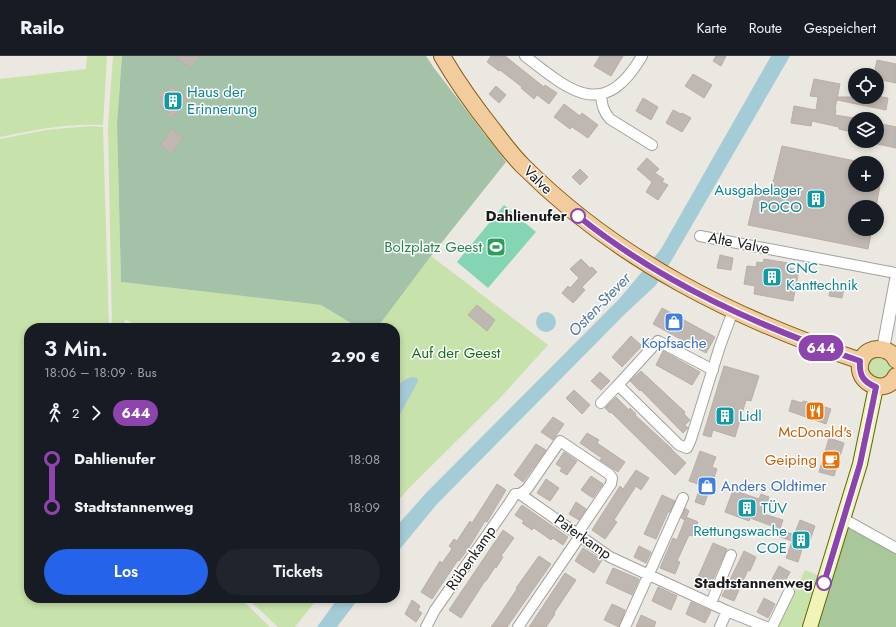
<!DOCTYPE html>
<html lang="de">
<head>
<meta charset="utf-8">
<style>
	:root { --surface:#171b24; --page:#20242c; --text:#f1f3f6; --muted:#9ea1a6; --line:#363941; --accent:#2563eb }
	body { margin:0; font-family:Jost,sans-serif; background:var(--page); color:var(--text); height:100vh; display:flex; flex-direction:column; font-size:15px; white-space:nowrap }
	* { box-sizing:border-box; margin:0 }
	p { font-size:13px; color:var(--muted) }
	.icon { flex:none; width:22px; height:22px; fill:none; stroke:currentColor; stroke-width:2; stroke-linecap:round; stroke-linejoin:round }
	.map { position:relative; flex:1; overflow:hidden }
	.panel { position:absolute; left:24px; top:267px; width:376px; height:280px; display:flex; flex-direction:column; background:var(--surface); border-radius:16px; box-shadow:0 2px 6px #0003 }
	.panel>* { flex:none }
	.badge { padding:0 8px; border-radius:13px; font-size:14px; line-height:26px }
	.buttons { position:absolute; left:848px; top:12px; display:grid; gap:8px }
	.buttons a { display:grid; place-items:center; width:36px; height:36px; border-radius:50%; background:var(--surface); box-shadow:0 2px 6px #0003; font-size:20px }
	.map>.badge { position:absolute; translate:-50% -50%; box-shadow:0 0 0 2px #fff }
	.legs { display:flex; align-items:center; gap:6px; height:44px; padding:0 20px; font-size:13px }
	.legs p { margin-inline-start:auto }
	.head { display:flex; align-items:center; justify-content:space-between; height:68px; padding:0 20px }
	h1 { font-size:22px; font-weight:600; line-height:30px }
	.action { display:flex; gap:8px; margin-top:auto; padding:8px 20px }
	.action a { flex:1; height:46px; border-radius:24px; background:var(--accent); color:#fff; font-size:16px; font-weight:600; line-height:46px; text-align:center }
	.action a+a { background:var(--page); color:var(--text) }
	ul { padding:0 20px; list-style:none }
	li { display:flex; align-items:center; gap:14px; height:48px; font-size:15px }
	li i { display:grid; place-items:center; width:6px; height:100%; margin:0 5px; background:currentColor }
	li i::after { content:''; width:10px; height:10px; margin:-5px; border:3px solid; border-radius:50%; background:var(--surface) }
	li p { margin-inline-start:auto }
	li:first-child i { background:linear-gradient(#0000 50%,currentColor 0) }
	li:last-child i { background:linear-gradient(currentColor 50%,#0000 0) }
	header { display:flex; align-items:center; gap:24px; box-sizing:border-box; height:56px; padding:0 20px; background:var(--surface); border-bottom:1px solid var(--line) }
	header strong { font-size:19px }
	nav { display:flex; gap:22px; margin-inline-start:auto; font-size:14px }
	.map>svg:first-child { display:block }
	.grass { fill:#c7e2aa }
	.forest { fill:#a8c899 }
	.cemetery { fill:#a4c2a8 }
	.pitch { fill:#84d5b4 }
	.water { fill:#a4ccd6 }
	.building { fill:#bfb7b1; stroke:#bcaea5 }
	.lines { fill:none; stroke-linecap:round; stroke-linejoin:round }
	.minor-casing { stroke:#a2a2a2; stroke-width:12 }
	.tertiary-casing { stroke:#a2a2a2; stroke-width:14 }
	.secondary-casing { stroke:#5e660d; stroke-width:16 }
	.primary-casing { stroke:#855a0c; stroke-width:18 }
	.minor { stroke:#fff; stroke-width:10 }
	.tertiary { stroke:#fff; stroke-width:12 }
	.secondary { stroke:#f1f3b7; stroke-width:14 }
	.primary { stroke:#f3cc9e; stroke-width:16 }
	.line-1-casing { stroke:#fff; stroke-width:9 }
	.line-1 { stroke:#8e44ad; stroke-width:6 }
	.stop-1-dot { fill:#fff; stroke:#8e44ad; stroke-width:2 }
	.labels { text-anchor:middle; stroke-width:3; stroke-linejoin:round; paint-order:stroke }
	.culture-label { font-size:15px; fill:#0d838f; stroke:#fff; text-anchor:start }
	.street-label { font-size:15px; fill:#1b1b1b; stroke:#fff }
	.stop-label { font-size:15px; font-weight:bold; fill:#1b1b1b; stroke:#fff; text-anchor:end }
	.leisure-label { font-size:15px; fill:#27864d; stroke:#fff; text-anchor:end }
	.shop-label { font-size:15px; fill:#366cbe; stroke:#fff }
	.park-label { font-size:15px; fill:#146e19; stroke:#fff }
	.food-label { font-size:15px; fill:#c56008; stroke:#fff }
	.water-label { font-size:16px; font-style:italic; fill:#507aa1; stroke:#fff }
</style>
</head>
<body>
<header>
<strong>Railo</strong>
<nav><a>Karte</a><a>Route</a><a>Gespeichert</a></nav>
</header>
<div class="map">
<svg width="896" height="571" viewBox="0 0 896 571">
	<rect width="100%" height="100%" fill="#ebe8e1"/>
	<path class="grass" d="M87,0H107L103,69C68,67 34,74 0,81V23L86,13Z
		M113,0H122L117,68L121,226L321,249L359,272H141L125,263L124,272H112L108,70Z
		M91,70L103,71L109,272H29V542H240L270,571H0V83L46,74Z
		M431,200L548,289L500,342L411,430L395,448V272H377Z
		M882,299L892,308V317L886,324L869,322L866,306L869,302Z
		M805,514L822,521L807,571H778Z
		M247,542H318L295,571H278Z"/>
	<path class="forest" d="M846,468L896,495V571H816Z"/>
	<path class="cemetery" d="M122,0H426L434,12L506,106L431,200L377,272H359L321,249L121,226L117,68Z"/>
	<path class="pitch" d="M504,149L536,176L488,232L457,206Z"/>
	<path class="water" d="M771,0H790L673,202L656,229L625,258L437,448L395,499V472L426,437L620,242L661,193Z
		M536 266a10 10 0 1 1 20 0a10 10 0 1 1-20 0Z
		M412,321L417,322L418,325L395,368V335C398,328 404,323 412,321Z
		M338,542H359L337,571H317Z"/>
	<path class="building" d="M174,0H200L191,12Z
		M491,0H505L544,31L545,29L557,37L549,48L537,39L534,43L521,32L522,31L500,14L499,15L487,6Z
		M600,0H623L611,20L594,10Z
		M716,0H726L721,10L713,5Z
		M877,4L896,8V27L877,23V19H874Z
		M693,18L712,29L704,42L685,30Z
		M814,23L840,28L835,53L836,54L835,59L854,62L852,76L839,73V71L812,65L811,70L791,67L794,50L816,54L818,41L810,40Z
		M171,30L187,42L172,63L167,59L169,56L158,48L162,42L159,39L164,33L167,36Z
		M496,30L506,39L499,47L489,38Z
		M877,40L888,42L886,54L837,44L838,41H877Z
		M643,42L658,51L651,64L636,55Z
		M564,48L580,60L582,57L598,69L588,82L572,71L570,73L554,61Z
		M673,54L681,58L682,57L691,62L682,76L666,67Z
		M877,67L896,71V92L877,88Z
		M172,73L183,82L171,98L160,89Z
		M782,90L855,105V129H880L876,151H855V173H872L868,193L748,169L757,132L771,135Z
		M647,102L659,113L655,117L664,123L662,126L668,129L658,144L646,136L652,126L637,113Z
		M580,113L588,121L580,129L572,121Z
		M720,199L733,202L731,214L717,212Z
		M581,203L590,212L592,211L597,216L582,231L585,234L573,247L562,237L568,230L570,232L579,222L570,213Z
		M764,203L788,207L787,212L799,214L793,245L754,238L755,230L744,228L747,210L756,211L757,206L763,207Z
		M830,230L844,232L842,242L829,240Z
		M477,249L495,264L487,275L468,259Z
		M662,252L715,281L706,297L653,268Z
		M631,280L642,290L622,311L612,301Z
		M663,295L700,316L692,329L656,309Z
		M724,310L759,320L751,345L746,344L735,381L713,374L711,381L703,379Z
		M641,315L685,356L684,358L690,364L685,369L688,372L683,377L641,334L640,335L630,325Z
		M600,316L610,325L601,334L591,325Z
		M574,334L590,349L582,358L566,342Z
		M616,341L629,354L630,352L636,358L635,359L672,393V394L686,407L675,419L611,356L610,357L605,352Z
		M792,344L802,347L803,345L816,348L831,353L826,368L789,355Z
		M553,361L564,368L553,384L541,376Z
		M587,377L599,384L597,387L625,406L618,416L600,404L602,402L580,387Z
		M829,382L844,387L834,420L819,416Z
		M536,388L546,394L523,426L514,419Z
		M700,395L716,401L712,411L717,413L704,449L695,446L701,429L689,425Z
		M564,396L577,405L567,419L560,415L562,412L556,408Z
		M636,414L649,422L641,434L636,430L614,464L617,466L605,483L592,474L620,430L623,433Z
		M591,420L603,428L593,442L581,434Z
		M546,423L559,432L550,445L537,437Z
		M497,428L506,434L487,466L485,465L468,493L459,505L458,504L432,543L421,536L440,505L442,507L452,493L449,490L454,483L457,485L470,465L472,467Z
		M733,434L759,443L761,438L769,441L764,458L783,464L780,473L794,479L800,464L815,470L809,487L807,491L803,490L798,506L786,502L792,485L769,477L772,470L750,462L749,465L725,456Z
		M662,439L675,445L670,456H668L656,483L644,478Z
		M576,446L586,453L579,464L569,458Z
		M522,449L568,481L563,489L553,482L551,484L534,472L532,474L522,467L524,465L515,459Z
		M685,452L689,455L685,464L681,462Z
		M686,461L698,466L692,480L689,479L677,505L680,506L675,518L660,512L673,482L677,484Z
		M503,474L514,482L501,500L503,501L496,512L495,511L486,525H485L461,562L449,554Z
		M713,487L727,493L708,534L695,528Z
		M639,490L651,496L646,507L634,501Z
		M583,492L602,504L594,517L575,505Z
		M744,495L756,501L750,515L748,514L734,545L722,540Z
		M539,500L551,508L507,571H491L497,563L517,533L516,532Z
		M779,510L790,516L782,531L771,525Z
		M613,512L639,523L632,539L606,527Z
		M565,517L576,524L554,557L555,558L546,571H529Z
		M658,531L677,540L671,554L652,545Z
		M764,542L775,548L768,562L757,556Z
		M412,544L420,550L418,554L422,557L416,566L405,558Z
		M691,546L711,555L705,567L686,558Z
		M612,548L625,554L619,571L604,564Z
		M641,559L656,566L654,571H636Z"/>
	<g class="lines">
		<defs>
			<path id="minor" d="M525,0C571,36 604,65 642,0
				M601,39C602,49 603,55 610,63L652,89
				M700,180L896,217
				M713,314L658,285L618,329L679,389L687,392L691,383L720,290L733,255
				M601,347L618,329
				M520,438L610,501L727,555L720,571
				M844,463L896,492
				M711,547L731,499
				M727,555L766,571
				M426,571L435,554L510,446L515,438H520L527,433L560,385L609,418L612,422L611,428L577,478
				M518,571L580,480
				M625,571L683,442
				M772,571L789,536"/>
			<path id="tertiary" d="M883,293L896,224"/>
			<path id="secondary" d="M810,571L860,408L876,331"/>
			<path id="primary" d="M442,0C457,26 475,51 494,75C503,87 512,99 523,110C617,204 735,263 861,305
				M896,304C893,297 886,293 878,293C872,293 866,296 863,301C849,324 885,343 896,320"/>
		</defs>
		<use href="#minor" class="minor-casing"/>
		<use href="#tertiary" class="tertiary-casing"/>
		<use href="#secondary" class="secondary-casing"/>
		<use href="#primary" class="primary-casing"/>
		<use href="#minor" class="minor"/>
		<use href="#tertiary" class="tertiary"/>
		<use href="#secondary" class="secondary"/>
		<use href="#primary" class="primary"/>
	</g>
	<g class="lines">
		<defs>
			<path id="line-1" d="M578,160C661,227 760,271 860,305C859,319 863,326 876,331L874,341L860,408L824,527"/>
		</defs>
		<use href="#line-1" class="line-1-casing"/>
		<use href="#line-1" class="line-1"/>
	</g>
	<defs>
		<symbol id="building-square" viewBox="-11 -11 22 22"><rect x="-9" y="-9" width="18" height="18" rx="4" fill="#0f9aa8" stroke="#fff"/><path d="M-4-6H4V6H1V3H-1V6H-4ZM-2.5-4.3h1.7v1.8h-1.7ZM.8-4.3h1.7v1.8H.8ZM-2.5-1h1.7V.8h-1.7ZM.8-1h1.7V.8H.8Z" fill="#fff"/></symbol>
		<symbol id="stadium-square" viewBox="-11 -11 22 22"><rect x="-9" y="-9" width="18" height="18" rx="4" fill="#2e9e5b" stroke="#fff"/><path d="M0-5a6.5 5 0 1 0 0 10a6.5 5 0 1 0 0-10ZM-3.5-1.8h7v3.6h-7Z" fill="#fff"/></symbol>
		<symbol id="shop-square" viewBox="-11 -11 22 22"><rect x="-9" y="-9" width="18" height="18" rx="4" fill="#3f7fe0" stroke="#fff"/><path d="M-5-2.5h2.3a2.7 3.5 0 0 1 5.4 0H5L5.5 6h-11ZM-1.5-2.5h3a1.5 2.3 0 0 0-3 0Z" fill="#fff"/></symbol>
		<symbol id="restaurant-square" viewBox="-11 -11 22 22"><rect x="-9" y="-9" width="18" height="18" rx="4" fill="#e8710a" stroke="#fff"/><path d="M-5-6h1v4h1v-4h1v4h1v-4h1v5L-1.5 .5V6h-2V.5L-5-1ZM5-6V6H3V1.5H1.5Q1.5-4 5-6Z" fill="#fff"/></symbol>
		<symbol id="cafe-square" viewBox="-11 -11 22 22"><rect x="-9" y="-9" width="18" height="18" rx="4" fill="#e8710a" stroke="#fff"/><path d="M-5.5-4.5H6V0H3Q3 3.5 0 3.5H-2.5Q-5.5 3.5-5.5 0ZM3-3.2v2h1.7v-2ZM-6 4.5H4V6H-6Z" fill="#fff"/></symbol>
	</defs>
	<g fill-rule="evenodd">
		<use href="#building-square" x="162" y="34" width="22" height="22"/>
		<use href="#building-square" x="805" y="132" width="22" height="22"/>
		<use href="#stadium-square" x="485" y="180" width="22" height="22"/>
		<use href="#building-square" x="761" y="210" width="22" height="22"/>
		<use href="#shop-square" x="663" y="255" width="22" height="22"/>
		<use href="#restaurant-square" x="804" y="344" width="22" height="22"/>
		<use href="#building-square" x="714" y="349" width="22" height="22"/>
		<use href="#cafe-square" x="820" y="393" width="22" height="22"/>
		<use href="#shop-square" x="696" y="419" width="22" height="22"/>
		<use href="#building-square" x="736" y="441" width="22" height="22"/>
		<use href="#building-square" x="790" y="473" width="22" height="22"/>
	</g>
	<g class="stop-1-dot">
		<circle cx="578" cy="160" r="7"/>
		<circle cx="824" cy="527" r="7"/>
	</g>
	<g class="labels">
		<g class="culture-label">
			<text x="187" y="41">Haus der<tspan x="187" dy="17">Erinnerung</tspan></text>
			<text x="802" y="139" text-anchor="end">Ausgabelager<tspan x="802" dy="17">POCO</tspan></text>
			<text x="786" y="217">CNC<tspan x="786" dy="17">Kanttechnik</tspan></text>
			<text x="739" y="365">Lidl</text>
			<text x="761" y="457">TÜV</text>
			<text x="787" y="480" text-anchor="end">Rettungswache<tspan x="787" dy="17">COE</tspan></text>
		</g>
		<g class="street-label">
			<text transform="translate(538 124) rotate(44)" y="5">Valve</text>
			<text transform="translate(739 187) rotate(11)" y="5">Alte Valve</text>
			<text transform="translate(583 481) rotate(35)" y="5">Paterkamp</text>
			<text transform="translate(471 502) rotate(-55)" y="5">Rübenkamp</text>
		</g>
		<g class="stop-label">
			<text x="567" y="165">Dahlienufer</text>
			<text x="813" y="532">Stadtstannenweg</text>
		</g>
		<g class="leisure-label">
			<text x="482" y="196">Bolzplatz Geest</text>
		</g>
		<g class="shop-label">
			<text x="674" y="292">Kopfsache</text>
			<text x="721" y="435" text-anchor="start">Anders Oldtimer</text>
		</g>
		<g class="park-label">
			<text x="456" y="302">Auf der Geest</text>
		</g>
		<g class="food-label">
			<text x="815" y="381">McDonald's</text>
			<text x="817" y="409" text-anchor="end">Geiping</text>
		</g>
		<g class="water-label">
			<text transform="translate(599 248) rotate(-46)" y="6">Osten-Stever</text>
		</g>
	</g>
</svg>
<div class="buttons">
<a><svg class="icon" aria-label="locate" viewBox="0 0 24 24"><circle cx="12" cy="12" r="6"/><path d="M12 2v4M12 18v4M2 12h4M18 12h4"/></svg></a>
<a><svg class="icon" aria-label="layers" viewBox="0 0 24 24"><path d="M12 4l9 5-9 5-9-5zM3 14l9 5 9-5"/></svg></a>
<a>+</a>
<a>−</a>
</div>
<b class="badge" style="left:821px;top:292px;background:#8e44ad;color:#fff">644</b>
<section class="panel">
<div class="head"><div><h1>3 Min.</h1><p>18:06 – 18:09 · Bus</p></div><b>2.90 €</b></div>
<div class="legs"><svg class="icon" aria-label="walk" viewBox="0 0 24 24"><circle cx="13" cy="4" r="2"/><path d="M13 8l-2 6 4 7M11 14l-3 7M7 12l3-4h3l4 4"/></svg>2<svg class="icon" aria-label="forward" viewBox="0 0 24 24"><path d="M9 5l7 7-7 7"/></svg><b class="badge" style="background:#8e44ad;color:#fff">644</b></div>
<ul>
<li><i style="color:#8e44ad"></i><b>Dahlienufer</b><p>18:08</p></li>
<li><i style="color:#8e44ad"></i><b>Stadtstannenweg</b><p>18:09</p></li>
</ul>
<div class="action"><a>Los</a><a>Tickets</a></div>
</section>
</div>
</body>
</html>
